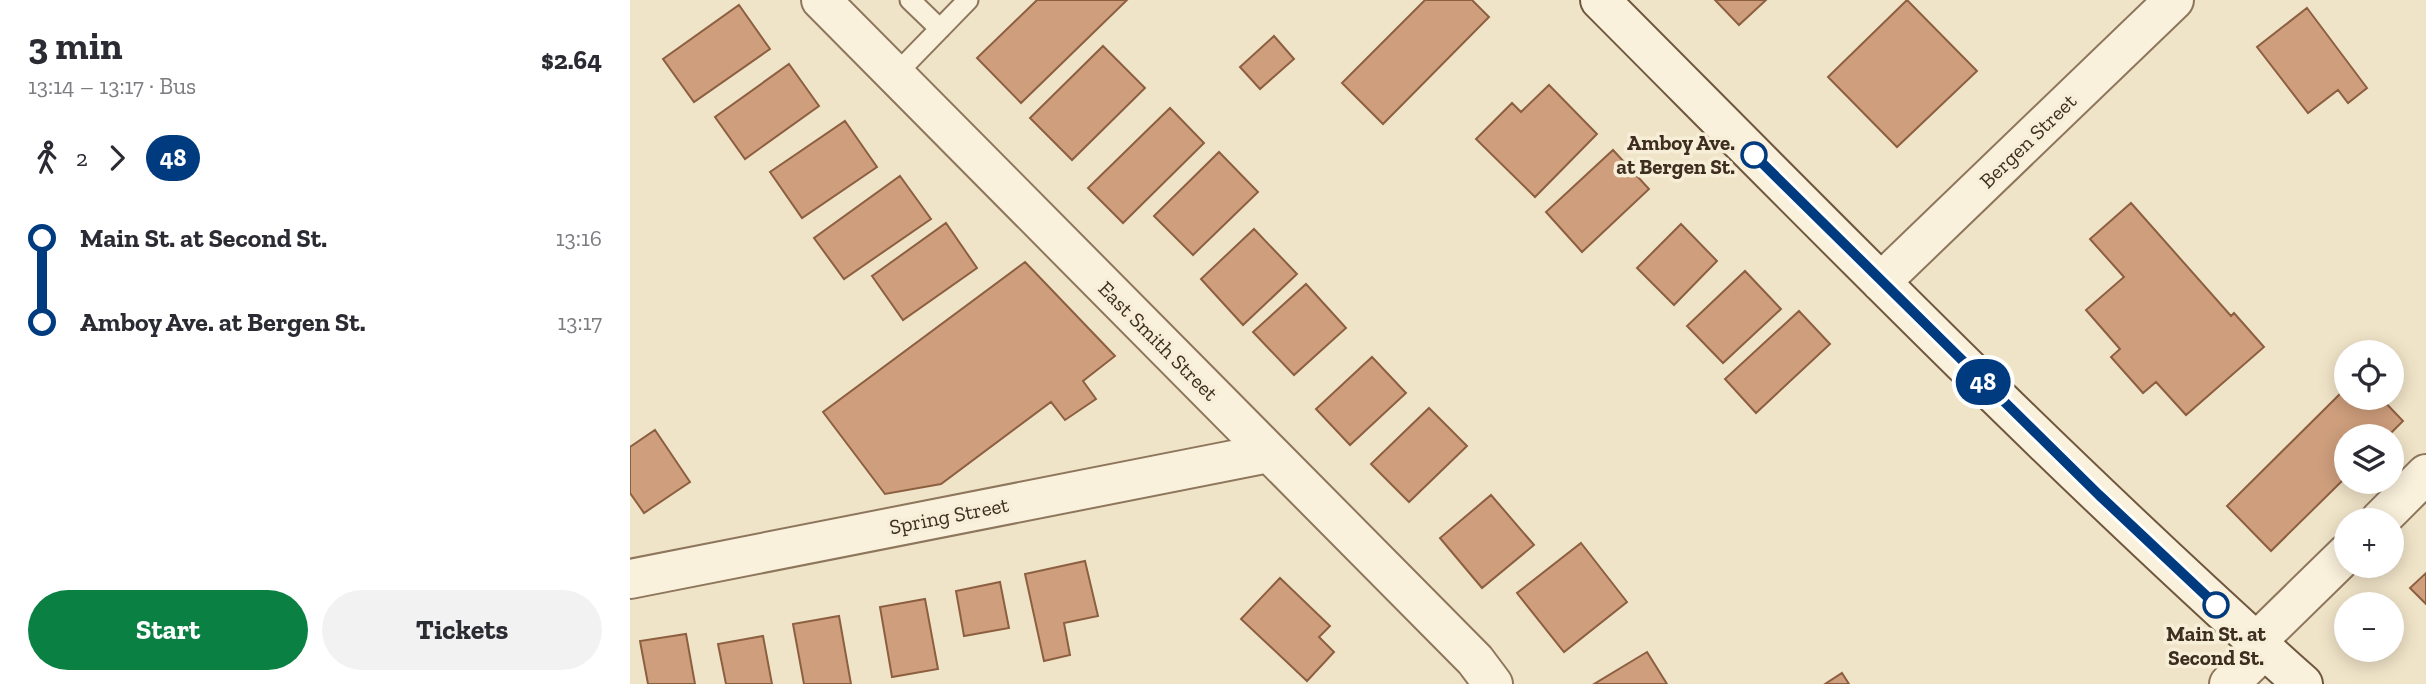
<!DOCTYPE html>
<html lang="en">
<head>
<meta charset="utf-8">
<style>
	:root { --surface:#fff; --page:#f2f2f3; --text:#2b2b33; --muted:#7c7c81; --accent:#0b8043 }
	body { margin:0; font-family:"Zilla Slab",serif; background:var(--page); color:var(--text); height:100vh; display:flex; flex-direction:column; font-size:26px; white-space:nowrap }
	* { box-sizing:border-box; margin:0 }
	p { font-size:23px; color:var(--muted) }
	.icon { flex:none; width:38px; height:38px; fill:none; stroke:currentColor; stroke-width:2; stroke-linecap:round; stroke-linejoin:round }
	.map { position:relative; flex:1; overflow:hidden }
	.sheet { display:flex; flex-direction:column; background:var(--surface); width:630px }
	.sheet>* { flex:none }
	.badge { padding:0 14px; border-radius:23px; font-size:24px; line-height:46px }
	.buttons { position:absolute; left:1704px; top:340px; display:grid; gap:14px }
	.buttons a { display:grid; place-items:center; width:70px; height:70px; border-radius:50%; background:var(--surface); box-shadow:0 4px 18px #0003; font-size:35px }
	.map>.badge { position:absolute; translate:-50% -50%; box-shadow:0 0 0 4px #fff }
	.legs { display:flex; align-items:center; gap:10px; height:77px; padding:0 28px; font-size:23px }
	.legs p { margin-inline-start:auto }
	.summary { display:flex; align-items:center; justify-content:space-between; height:119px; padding:0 28px }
	h1 { font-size:38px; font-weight:700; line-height:52px }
	.action { display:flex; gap:14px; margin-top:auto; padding:14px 28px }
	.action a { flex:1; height:80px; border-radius:42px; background:var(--accent); color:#fff; font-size:28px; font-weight:700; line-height:80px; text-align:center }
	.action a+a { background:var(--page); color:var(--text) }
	ul { padding:0 28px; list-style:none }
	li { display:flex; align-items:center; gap:24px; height:84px; font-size:26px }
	li i { display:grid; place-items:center; width:10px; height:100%; margin:0 9px; background:currentColor }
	li i::after { content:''; width:18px; height:18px; margin:-9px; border:5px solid; border-radius:50%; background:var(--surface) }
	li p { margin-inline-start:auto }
	li:first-child i { background:linear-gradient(#0000 50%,currentColor 0) }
	li:last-child i { background:linear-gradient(currentColor 50%,#0000 0) }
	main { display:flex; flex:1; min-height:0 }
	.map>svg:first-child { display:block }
	.building { fill:#cf9f7d; stroke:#8d5f41; stroke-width:2 }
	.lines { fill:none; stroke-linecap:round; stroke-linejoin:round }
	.service-casing { stroke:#8d765c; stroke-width:23 }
	.minor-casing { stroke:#8d765c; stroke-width:42 }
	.secondary-casing { stroke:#6f573f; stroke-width:42 }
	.service { stroke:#faf1dc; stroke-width:19 }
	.minor { stroke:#faf1dc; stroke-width:38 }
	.secondary { stroke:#faf1dc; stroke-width:38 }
	.line-1-casing { stroke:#fff; stroke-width:16 }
	.line-1 { stroke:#003b80; stroke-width:10 }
	.stop-1-dot { fill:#fff; stroke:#003b80; stroke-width:3.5 }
	.labels { text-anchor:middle; stroke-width:7; stroke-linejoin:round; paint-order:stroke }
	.street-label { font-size:21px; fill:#3d2e20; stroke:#f7eed8 }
	.stop-label { font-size:21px; font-weight:bold; fill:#3d2e20; stroke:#f7eed8; text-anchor:end }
</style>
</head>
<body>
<main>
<section class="sheet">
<div class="summary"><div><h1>3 min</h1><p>13:14 – 13:17 · Bus</p></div><b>$2.64</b></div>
<div class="legs"><svg class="icon" aria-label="walk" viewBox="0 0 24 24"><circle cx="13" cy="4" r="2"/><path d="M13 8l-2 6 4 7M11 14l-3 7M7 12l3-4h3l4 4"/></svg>2<svg class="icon" aria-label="forward" viewBox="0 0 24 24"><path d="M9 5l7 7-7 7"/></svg><b class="badge" style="background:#003b80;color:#fff">48</b></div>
<ul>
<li><i style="color:#003b80"></i><b>Main St. at Second St.</b><p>13:16</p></li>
<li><i style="color:#003b80"></i><b>Amboy Ave. at Bergen St.</b><p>13:17</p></li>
</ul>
<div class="action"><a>Start</a><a>Tickets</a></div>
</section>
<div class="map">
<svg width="1796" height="684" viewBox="0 0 1796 684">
	<rect width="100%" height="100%" fill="#f0e4c8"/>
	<path class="building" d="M407,0H497L391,103L347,58Z
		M795,0H842L859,17L753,124L712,83Z
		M1085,0H1136L1109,25Z
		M1277,0L1347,71L1267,147L1198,77Z
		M109,5L140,49L64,102L33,59Z
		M1677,8L1737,88L1718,103L1708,90L1678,113L1627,47Z
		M644,36L664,59L630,89L610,67Z
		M473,46L515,88L442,160L400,118Z
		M159,64L189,106L115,159L85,117Z
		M919,85L967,134L905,197L846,139L882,103L891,112Z
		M540,108L574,143L493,223L458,188Z
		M215,121L247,167L172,218L140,172Z
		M983,150L1019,189L952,252L916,212Z
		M589,152L628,192L563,255L524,216Z
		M270,176L301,219L214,279L184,238Z
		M1501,203L1601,316L1604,313L1634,347L1556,415L1526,382L1513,393L1481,357L1490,349L1456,310L1494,277L1460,239Z
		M316,223L347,268L273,320L242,276Z
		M1051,224L1087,261L1044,305L1007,268Z
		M624,229L667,274L613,325L571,279Z
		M395,262L485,356L453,381L466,399L435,420L421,402L311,484L255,494L193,412Z
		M1115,271L1151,309L1093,363L1057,326Z
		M676,284L716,328L664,375L623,332Z
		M1169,311L1200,344L1126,413L1095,379Z
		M742,357L776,393L720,445L686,409Z
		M1717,387V397H1750L1773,421L1758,436H1717V476L1641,551L1597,506Z
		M799,408L837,446L779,502L741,464Z
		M25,430L60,482L14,513L0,493V447Z
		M861,495L904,545L852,588L810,538Z
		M951,543L997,602L934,652L887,593Z
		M455,561L468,616L434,623L440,655L414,661L395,574Z
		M1796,573V604L1780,588Z
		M650,578L700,626L689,637L704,652L677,681L611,619Z
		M370,582L379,628L334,636L326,591Z
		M295,599L308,669L262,677L250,607Z
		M209,616L221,684H174L163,624Z
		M56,634L65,684H18L10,641Z
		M133,636L142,684H96L88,644Z
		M1017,652L1037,684H964Z
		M1212,673L1219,684H1195Z"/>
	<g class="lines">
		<defs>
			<path id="service" d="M280,0L310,29
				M265,75L338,0"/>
			<path id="minor" d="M191,0L845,660L863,684
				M1251,282L1544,0
				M1750,520L1796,474
				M0,579L639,453
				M1626,642L1717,553
				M1599,684L1634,650"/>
			<path id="secondary" d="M970,0C1200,231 1429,466 1673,684"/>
		</defs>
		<use href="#service" class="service-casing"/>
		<use href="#minor" class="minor-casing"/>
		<use href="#secondary" class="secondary-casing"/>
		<use href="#service" class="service"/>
		<use href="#minor" class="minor"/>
		<use href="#secondary" class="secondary"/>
	</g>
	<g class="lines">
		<defs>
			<path id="line-1" d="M1124,155L1469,495L1586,605"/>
		</defs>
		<use href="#line-1" class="line-1-casing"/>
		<use href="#line-1" class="line-1"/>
	</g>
	<g class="stop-1-dot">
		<circle cx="1124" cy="155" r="12"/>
		<circle cx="1586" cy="605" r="12"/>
	</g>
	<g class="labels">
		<g class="street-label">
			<text transform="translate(1398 141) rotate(-44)" y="7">Bergen Street</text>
			<text transform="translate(528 341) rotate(45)" y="7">East Smith Street</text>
			<text transform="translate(319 516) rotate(-11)" y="7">Spring Street</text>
		</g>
		<g class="stop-label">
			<text x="1105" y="150">Amboy Ave.<tspan x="1105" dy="24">at Bergen St.</tspan></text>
			<text x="1586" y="641" text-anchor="middle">Main St. at<tspan x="1586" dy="24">Second St.</tspan></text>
		</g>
	</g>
</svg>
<div class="buttons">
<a><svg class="icon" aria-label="locate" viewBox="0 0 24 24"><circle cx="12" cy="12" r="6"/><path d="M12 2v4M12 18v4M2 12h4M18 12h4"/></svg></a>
<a><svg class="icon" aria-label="layers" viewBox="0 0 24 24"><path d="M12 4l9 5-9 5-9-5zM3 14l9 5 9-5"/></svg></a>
<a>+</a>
<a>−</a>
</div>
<b class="badge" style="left:1353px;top:382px;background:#003b80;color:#fff">48</b>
</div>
</main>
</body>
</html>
